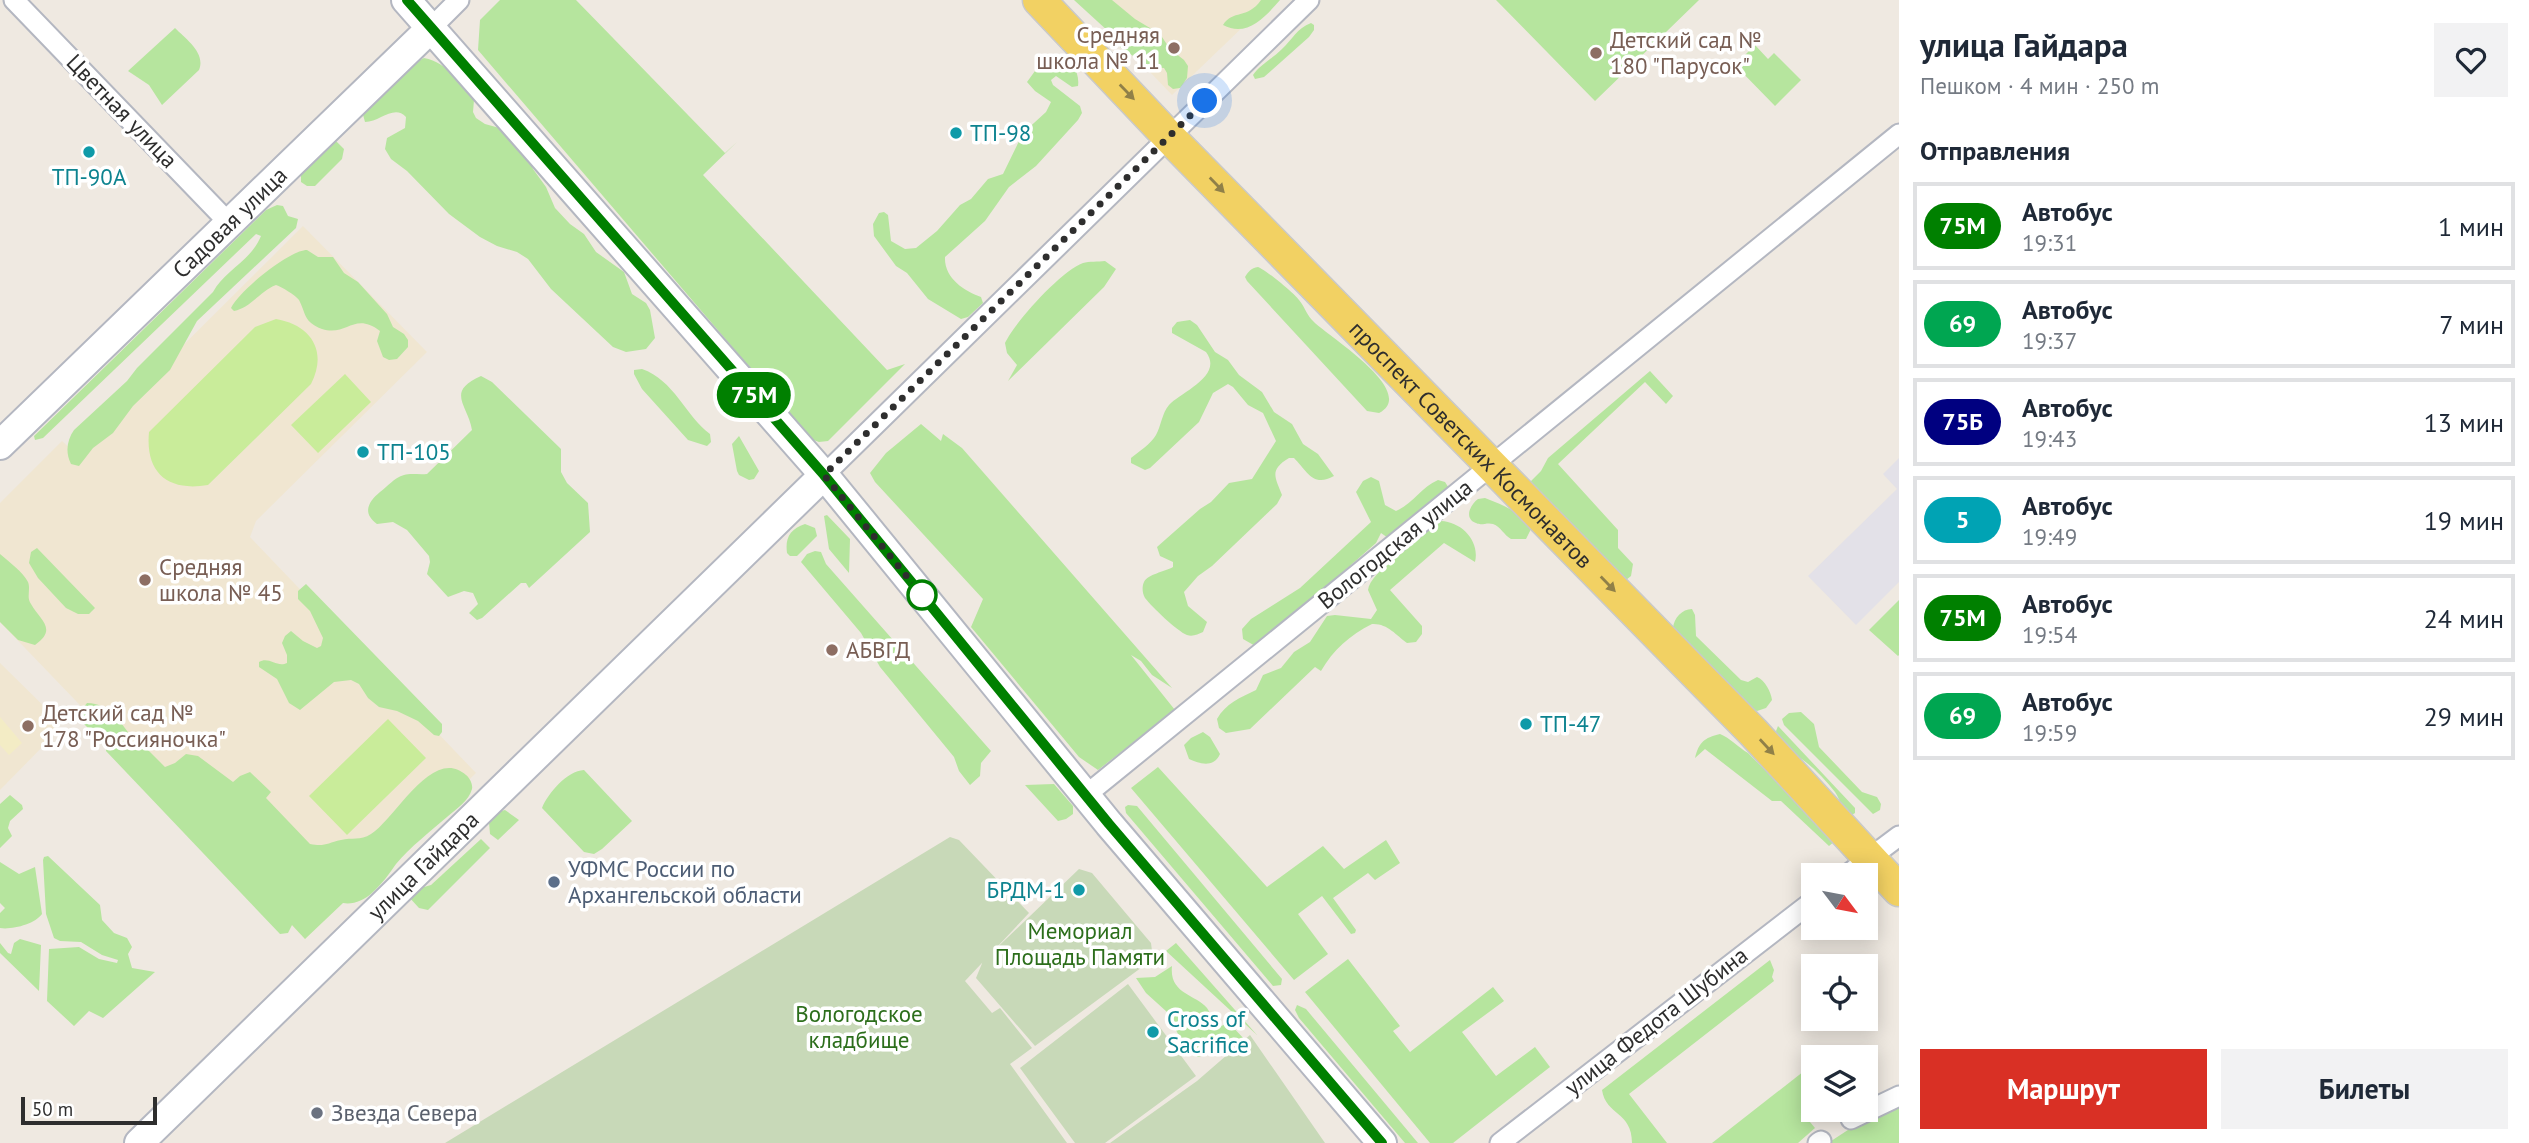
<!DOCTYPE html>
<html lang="ru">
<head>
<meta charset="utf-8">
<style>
	:root { --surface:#fff; --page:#f2f2f3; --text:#1f2937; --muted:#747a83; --line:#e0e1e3; --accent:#d93025 }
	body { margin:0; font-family:"PT Sans",sans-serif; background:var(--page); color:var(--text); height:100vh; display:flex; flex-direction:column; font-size:26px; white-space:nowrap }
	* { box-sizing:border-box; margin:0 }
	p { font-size:23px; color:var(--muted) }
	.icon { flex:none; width:38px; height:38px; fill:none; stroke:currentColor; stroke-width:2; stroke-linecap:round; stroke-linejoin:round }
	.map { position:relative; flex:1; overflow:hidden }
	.details { display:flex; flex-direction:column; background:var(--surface); width:630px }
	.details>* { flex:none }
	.badge { padding:0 14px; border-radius:23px; font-size:24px; line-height:46px }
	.needle { width:46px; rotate:122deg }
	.buttons { position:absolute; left:1801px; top:863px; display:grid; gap:14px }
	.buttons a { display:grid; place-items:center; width:77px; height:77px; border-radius:0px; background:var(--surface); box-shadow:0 4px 18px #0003; font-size:35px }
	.scale { position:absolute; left:21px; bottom:18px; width:136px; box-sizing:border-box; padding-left:7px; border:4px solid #2e2e2e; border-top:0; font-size:19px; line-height:24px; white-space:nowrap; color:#2e2e2e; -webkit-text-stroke:5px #fff; paint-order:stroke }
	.you { position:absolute; width:35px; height:35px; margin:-18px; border:5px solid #fff; border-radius:50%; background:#1a73e8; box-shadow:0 0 0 10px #1a73e833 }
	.map>.badge { position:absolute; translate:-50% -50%; box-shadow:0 0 0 4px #fff }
	h2 { padding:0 21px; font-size:26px; line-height:63px }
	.round { display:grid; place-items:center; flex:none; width:74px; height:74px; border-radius:0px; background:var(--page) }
	.headline { display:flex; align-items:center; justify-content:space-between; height:119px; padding:0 21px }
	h1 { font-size:33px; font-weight:800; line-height:52px }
	.cta { display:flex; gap:14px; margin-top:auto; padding:14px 21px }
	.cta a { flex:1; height:80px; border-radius:0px; background:var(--accent); color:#fff; font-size:28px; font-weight:800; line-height:80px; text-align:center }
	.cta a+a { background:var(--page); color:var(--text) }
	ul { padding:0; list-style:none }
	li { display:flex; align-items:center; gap:21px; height:88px; margin:0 14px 10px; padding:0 7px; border:4px solid var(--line); border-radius:0px }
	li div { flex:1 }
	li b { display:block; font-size:26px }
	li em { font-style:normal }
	li .badge { min-width:77px; font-weight:700; text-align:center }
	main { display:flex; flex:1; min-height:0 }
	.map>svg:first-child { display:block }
	.industrial { fill:#e3e1e8 }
	.education { fill:#f0e6d1 }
	.green { fill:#b6e59e }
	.sand { fill:#f3ecc5 }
	.cemetery { fill:#c8d9b8 }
	.pitch { fill:#c9ec9a }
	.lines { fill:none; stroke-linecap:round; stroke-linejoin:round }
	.street-casing { stroke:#b4b7c1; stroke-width:23 }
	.secondary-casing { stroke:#b4b7c1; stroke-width:32 }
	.primary-casing { stroke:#c9c9c9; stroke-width:35 }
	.street { stroke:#fff; stroke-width:19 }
	.secondary { stroke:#fff; stroke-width:28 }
	.primary { stroke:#f2d163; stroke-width:32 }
	.oneway { fill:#908048 }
	.line-casing { stroke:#fff; stroke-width:16 }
	.line { stroke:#008000; stroke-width:10 }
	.walk { stroke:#2e2e2e; stroke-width:7; stroke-dasharray:0 12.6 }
	.education-dot { fill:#8d6e63; stroke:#fff; stroke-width:2.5 }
	.culture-dot { fill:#0f9aa8; stroke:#fff; stroke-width:2.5 }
	.stop-dot { fill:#fff; stroke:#008000; stroke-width:3.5 }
	.service-dot { fill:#5c6f8a; stroke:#fff; stroke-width:2.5 }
	.worship-dot { fill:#6b7280; stroke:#fff; stroke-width:2.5 }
	.labels { text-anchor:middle; stroke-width:7; stroke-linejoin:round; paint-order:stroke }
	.education-label { font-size:23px; fill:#785e54; stroke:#fff; text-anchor:start }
	.street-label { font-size:23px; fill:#2e2e2e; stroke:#fff }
	.culture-label { font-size:23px; fill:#0d838f; stroke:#fff; text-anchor:start }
	.service-label { font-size:23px; fill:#4e5e75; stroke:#fff; text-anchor:start }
	.park-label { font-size:23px; fill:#2c6e1b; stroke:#fff }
	.worship-label { font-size:23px; fill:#5b616d; stroke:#fff; text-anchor:start }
</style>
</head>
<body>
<main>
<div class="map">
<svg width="1899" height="1143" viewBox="0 0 1899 1143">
	<rect width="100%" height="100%" fill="#efe9e1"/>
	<path class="industrial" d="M1899,458V582L1856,625L1808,576L1897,489L1883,474Z"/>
	<path class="education" d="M1081,0H1271L1172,95Z
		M303,226L427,352L256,521L250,537L476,773L305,939L0,622V503L62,441L75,453Z
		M0,663L57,719L55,734L0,790Z"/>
	<path class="green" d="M500,0H576L725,153L737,142L703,175L887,370L905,364L828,441L819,442L811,439L478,50L480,20Z
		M1074,0H1112L1135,19L1160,34L1170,49L1184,60L1188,66L1187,78L1180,88L1173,89L1168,85L1167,73L1164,68L1150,67L1121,48L1109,32Z
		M1261,0H1280C1265,17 1247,38 1223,25C1233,9 1247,20 1261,0Z
		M1496,0H1699L1595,101Z
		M1311,23L1314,25V30L1309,37L1264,77L1255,79L1253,75C1261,64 1272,59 1282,49C1292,40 1297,28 1311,23Z
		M175,28C186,39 206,53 199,70L162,105L149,85L128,71Z
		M1755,45L1768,59L1774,53L1801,80L1775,106L1735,65Z
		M1058,54C1071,59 1080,72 1078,86L1072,87L1056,76L1051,80L1053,85L1080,106L1082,113L1078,120L1036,166L1009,187L985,221L945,257C944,278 964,291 981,297L983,303L968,317L961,319L928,299L907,273L896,266L874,236L873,224L879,213L884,212L888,215L891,241L905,249L916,248L937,231L960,205L971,199L988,179L1003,174L1023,133L1046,112L1051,102L1035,91L1027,82L1043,60Z
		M424,58C449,63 458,83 474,100L473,112L476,118L485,124L503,129L529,158L533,169L546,187L555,208L570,224L584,234L596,252L624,272L632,294L646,303L650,310L655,338L646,349L626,352L613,347L551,289L528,259L517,252L497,246L480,237L449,214L407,171L391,159L385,149L387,138L405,128L406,117C394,104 380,122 365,122L362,111L411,65Z
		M335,140L344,149L342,159L315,186H307L301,182V172Z
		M277,205L283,206L288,216L298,219L296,228L197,321L170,370L133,406L113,433L93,448L79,466L71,464C65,452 67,440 74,430L127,381L137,368L213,292C225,270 251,261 261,236L256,234L43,438L35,440L34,436L266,210Z
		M307,250L318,257H333L344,273L358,282L387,314L393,327L404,334L408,340V347L397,359L389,360L383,357L377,341L380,331C354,311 347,337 322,329C303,322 306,313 299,300C295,295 282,287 276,285C260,291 251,308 234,311L231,308C239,291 289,250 307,250Z
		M1105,261L1116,269L1104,287L1008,381L1017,365L1007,353L1005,343C1015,322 1061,271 1083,263C1089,261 1098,262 1105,261Z
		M1258,267C1266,270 1294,293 1299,300C1305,307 1307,316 1314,322C1328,336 1419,392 1379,413L1367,411L1247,281L1245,277C1248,272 1251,268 1258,267Z
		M1190,320L1197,325L1215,352L1228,360L1239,375L1262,392L1274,412L1292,424L1303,444L1318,454L1334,476C1313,488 1307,471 1294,458H1289C1269,470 1275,477 1282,495L1277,504L1212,566L1198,576L1184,592L1188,606L1207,622L1203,632C1198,634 1193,637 1187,635C1177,631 1152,607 1145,598C1142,593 1142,586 1144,582C1148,574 1164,572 1173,567V562L1160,556L1157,547L1200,509L1211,502L1229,483L1252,479L1276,441L1263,413L1248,405L1233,387L1228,384L1213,393L1199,422L1150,468L1145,470L1131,463V458C1138,452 1151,444 1156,435C1161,426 1162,413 1169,405C1181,392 1224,376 1206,352L1172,333V328L1177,322Z
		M642,369C674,380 685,415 710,434L711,442L707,446L688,440L642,389L634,374V370Z
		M1650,371L1673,396L1666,404L1645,382L1558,464L1618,530V548L1633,564L1631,576L1626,580L1530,482L1541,471L1548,458Z
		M481,376L492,382L561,449V472L567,483L588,503L590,532L529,588L526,583H521L482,618L477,620L469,613L478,604L473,593L464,591L448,597L427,574L430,562L429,556L407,530L393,522L377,524C362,513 368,502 380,492C388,486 394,478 404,475C411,473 419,475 427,474L472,430C468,405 445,392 481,376Z
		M921,424L941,441L943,434L962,448L1172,688L1152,675L1141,661L1131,655L1175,710L1098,770L1079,757L971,627L983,599L875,482L870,473L886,453Z
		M739,436L759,471L754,479L749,480L739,475L737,471L732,444Z
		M1371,477L1379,481L1385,505L1396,511C1413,504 1421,487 1438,480L1445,482L1450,490L1391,540L1381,533L1376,543L1257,647L1243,639L1242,629L1251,619L1300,588L1371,522L1356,492L1363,481Z
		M1485,498C1505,506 1518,511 1532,527L1526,539H1511C1504,535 1501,527 1493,524C1487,522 1481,526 1476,523C1463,518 1471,504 1478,499Z
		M827,515L850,539L849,573L829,549L824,516Z
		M1441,521C1462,522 1480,541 1475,562L1444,543L1390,590L1422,626V634L1416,642L1407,643C1396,635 1387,623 1372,624C1350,635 1333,650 1321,671L1315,667L1250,729L1226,733L1219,728L1217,719C1225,704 1241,697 1256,690L1263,675L1281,668L1294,652L1310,642L1327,616L1335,615L1371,619L1377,610L1368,590C1370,572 1419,539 1434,524Z
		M805,524L815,528L817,536L797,556H790L787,553C785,538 790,529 805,524Z
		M37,548L95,608L89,614H78L66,608L38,578L29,563L31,552Z
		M815,551L821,552L826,564L991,751L981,763L980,776L970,785L959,771L954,757L880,667L861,633L801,562L807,554Z
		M0,554C9,562 23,572 28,582C31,590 26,597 31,604C40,620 58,629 35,645L18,640L0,622Z
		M306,584L442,724V732L439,736L434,735L418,721L397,711L379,707L368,698L359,684L351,680L334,682L300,710L289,703L277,679L259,667V662C269,656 277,668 287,663V655L282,643L285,636L291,631L303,641L317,648L321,646L323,638L310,611L298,599V591Z
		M1899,600V655L1898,656L1869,630Z
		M1692,609L1695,615L1696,636L1741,680L1748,682L1757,677C1765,680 1771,692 1772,700L1766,708L1757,711L1745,705L1673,628C1674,618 1682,609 1692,609Z
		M87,703C110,703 121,723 133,739L94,734L78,718V714Z
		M1801,712L1814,724L1819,747L1862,792L1877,797L1881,804L1880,810L1873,814L1784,725L1782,719L1789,713Z
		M1778,726L1855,808V813L1852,815C1841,809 1841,801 1835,792C1821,774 1803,757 1782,747L1776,731Z
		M1203,732L1210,737L1220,754C1214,768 1200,764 1189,759L1184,745L1191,738Z
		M1720,734C1730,738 1738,747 1748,753L1835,841L1829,846L1781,801H1772L1705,749L1695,758C1699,742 1704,738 1720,734Z
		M113,739L128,742L135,749L146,748L165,767L175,763L186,754L198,756L233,782L240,776L250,772L271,792L266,798L310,844C325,847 327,843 341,840C352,837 360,841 371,834C395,819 433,745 466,775C470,778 473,785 472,789C469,801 456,809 447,817C431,831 410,847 396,864C389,874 382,884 372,893C364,900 353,905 343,903L305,939L292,925L288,933L280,934L106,751V742Z
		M1158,767L1267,887L1323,846L1344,869L1386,840L1400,863L1375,880L1368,873L1333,898L1356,930L1355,933L1351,934L1322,896L1298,914L1328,954L1294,980L1131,788Z
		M584,770L632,821L602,849L594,854L584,852L542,808C548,793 567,771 584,770Z
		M1054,784L1073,806V814L1066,819L1058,821L1025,785Z
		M10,795L22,805L23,809L10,821L8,828L12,836L0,848V804Z
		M1128,805L1137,806L1282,979L1281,985L1273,986L1126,813L1125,807Z
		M505,810L519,820L498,840L490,834L489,822L497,812Z
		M481,839L490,848L428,910L419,908L408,896L410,891L431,885Z
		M48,856L100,905L102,920L114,933L127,938L132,947L128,954L132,968L155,972L103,1018L89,1011L74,1026L47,1001L49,949L79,947L99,959L117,963L118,960L102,955L81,942L60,941L54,938L46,914L43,860L44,857Z
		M0,862L19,874L35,867L42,914C35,924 12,930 0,928V913L5,908L0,903Z
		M20,939L41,945L39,991L0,953V943L8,953L11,954L14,943Z
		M1176,943L1257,1035L1166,951Z
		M1348,959L1400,1026L1393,1031L1410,1052L1493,987L1504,1001L1462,1032L1496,1076L1535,1047L1550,1067L1453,1143H1430L1305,992Z
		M1770,960L1774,970L1772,977L1774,981L1629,1094L1667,1143H1632C1632,1111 1606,1116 1602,1090Z
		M1172,966C1169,994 1195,994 1207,1008C1212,1015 1212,1021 1221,1026L1229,1023L1246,1041C1230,1050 1214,1051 1198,1057L1186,1050L1167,1012L1146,993L1136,978L1155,977Z
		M1297,1005L1306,1009L1418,1143H1405L1299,1018L1295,1010Z
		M1813,1064L1814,1110L1805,1116L1815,1128L1798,1143H1712Z
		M1899,1107V1143H1828L1851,1128Z"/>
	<path class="sand" d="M0,717L22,743L9,755L0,745Z"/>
	<path class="cemetery" d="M950,837L959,840L1029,913L965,981L992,1013L1000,1008L1032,1048L1010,1064L1067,1143H445Z
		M1079,869L1092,873L1145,936L1151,943L1153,959L1035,1046L976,978L983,961Z
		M1128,984L1196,1076L1105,1143H1075L1020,1068Z
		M1250,1035L1325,1143H1110L1197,1081Z"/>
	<path class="pitch" d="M276,319C311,325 328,351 311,384L208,485C168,492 145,473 149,432L255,327Z
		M345,374L371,402L318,453L291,425Z
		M388,719L426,758L347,835L309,796Z"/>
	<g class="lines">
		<defs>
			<path id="street" d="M14,0L229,223
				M431,28L459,0
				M824,475L1309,0
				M1086,795L1899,134
				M1847,875L1899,836
				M1851,1119L1899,1096
				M1500,1143L1813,901
				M1818,1143L1821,1141"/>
			<g id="secondary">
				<path d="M406,0L824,475L1109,824L1382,1143"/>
				<path id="s1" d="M0,445L431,28"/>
				<path id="s2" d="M139,1143L824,475"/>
			</g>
			<g id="primary">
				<path id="s3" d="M1039,0L1169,137L1753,732L1899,890"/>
			</g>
		</defs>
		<use href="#street" class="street-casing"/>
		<use href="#secondary" class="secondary-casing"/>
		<use href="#primary" class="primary-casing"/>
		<use href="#street" class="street"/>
		<use href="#secondary" class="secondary"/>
		<use href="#primary" class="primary"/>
	</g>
	<defs><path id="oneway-solid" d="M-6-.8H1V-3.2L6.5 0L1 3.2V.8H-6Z" transform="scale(1.75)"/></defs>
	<g class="oneway">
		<use href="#oneway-solid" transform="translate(1127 92) rotate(46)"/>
		<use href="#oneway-solid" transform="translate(1217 185) rotate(46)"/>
		<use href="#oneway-solid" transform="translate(1608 584) rotate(46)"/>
		<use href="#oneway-solid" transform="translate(1767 747) rotate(47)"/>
	</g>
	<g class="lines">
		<defs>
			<path id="line" d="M407,0L824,475L1109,824L1382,1143"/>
		</defs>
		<use href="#line" class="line-casing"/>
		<use href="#line" class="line"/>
		<path class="walk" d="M922,595L824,475L1205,101"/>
	</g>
	<g class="education-dot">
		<circle cx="1174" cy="48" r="7"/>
		<circle cx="1596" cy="53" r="7"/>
		<circle cx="145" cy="580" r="7"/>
		<circle cx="832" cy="650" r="7"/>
		<circle cx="28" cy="726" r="7"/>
	</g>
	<g class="culture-dot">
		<circle cx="956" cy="133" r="7"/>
		<circle cx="89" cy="152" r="7"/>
		<circle cx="363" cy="452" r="7"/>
		<circle cx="1526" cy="724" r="7"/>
		<circle cx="1079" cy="890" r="7"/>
		<circle cx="1153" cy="1032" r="7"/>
	</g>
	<circle class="stop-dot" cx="922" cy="595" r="14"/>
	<circle class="service-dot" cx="554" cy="882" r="7"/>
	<circle class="worship-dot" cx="317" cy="1113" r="7"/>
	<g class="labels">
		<g class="education-label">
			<text x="1160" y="43" text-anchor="end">Средняя<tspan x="1160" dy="26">школа № 11</tspan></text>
			<text x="1610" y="48">Детский сад №<tspan x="1610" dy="26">180 "Парусок"</tspan></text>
			<text x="159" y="575">Средняя<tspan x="159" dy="26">школа № 45</tspan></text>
			<text x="846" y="658">АБВГД</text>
			<text x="42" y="721">Детский сад №<tspan x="42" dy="26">178 "Россияночка"</tspan></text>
		</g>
		<g class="street-label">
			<text transform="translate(122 111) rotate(46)" y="8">Цветная улица</text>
			<text dy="8" stroke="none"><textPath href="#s1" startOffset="320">Садовая улица</textPath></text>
			<text dy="8" stroke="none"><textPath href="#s3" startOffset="620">проспект Советских Космонавтов</textPath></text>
			<text transform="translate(1395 544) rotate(-39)" y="8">Вологодская улица</text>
			<text dy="8" stroke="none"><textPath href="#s2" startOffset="397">улица Гайдара</textPath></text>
			<text transform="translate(1656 1021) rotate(-38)" y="8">улица Федота Шубина</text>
		</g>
		<g class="culture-label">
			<text x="970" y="141">ТП-98</text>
			<text x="89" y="185" text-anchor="middle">ТП-90А</text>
			<text x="377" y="460">ТП-105</text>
			<text x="1540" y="732">ТП-47</text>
			<text x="1065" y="898" text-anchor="end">БРДМ-1</text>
			<text x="1167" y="1027">Cross of<tspan x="1167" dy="26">Sacrifice</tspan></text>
		</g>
		<g class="service-label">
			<text x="568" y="877">УФМС России по<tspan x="568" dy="26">Архангельской области</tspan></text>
		</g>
		<g class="park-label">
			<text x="1080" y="939">Мемориал<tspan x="1080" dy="26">Площадь Памяти</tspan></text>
			<text x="859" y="1022">Вологодское<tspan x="859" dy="26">кладбище</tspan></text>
		</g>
		<g class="worship-label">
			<text x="331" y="1121">Звезда Севера</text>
		</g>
	</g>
</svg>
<div class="buttons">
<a><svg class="needle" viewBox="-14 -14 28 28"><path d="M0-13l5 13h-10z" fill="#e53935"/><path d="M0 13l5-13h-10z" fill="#747a83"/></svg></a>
<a><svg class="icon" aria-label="locate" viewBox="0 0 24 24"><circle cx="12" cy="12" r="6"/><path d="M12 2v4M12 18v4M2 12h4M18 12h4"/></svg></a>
<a><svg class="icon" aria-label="layers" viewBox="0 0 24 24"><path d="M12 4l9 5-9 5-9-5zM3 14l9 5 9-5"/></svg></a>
</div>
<div class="scale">50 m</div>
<div class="you" style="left:1205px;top:101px"></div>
<b class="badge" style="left:754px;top:395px;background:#008000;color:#fff">75М</b>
</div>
<section class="details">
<div class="headline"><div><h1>улица Гайдара</h1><p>Пешком · 4 мин · 250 m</p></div><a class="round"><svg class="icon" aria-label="heart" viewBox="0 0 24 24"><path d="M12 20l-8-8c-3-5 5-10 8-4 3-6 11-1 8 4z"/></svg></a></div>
<h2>Отправления</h2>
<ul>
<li><span class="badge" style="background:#008000;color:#fff">75М</span><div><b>Автобус</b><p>19:31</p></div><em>1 мин</em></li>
<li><span class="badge" style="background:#00a651;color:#fff">69</span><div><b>Автобус</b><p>19:37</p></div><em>7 мин</em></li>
<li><span class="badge" style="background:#000080;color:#fff">75Б</span><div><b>Автобус</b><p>19:43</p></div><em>13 мин</em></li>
<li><span class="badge" style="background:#00a3b4;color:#fff">5</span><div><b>Автобус</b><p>19:49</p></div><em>19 мин</em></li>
<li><span class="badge" style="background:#008000;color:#fff">75М</span><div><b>Автобус</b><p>19:54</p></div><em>24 мин</em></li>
<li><span class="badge" style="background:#00a651;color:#fff">69</span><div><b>Автобус</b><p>19:59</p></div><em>29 мин</em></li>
</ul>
<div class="cta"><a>Маршрут</a><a>Билеты</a></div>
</section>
</main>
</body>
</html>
